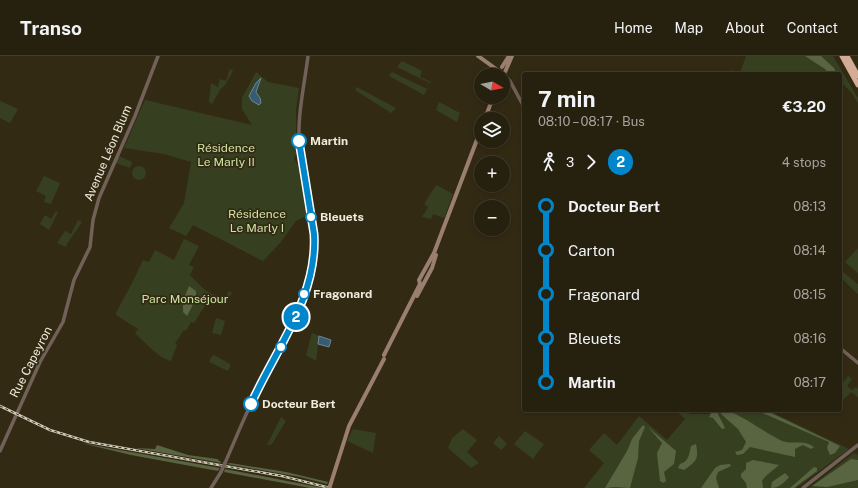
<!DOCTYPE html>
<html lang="en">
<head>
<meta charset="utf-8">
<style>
	:root { --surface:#26200f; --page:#322d1d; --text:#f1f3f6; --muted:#a4a39e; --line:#423e2f }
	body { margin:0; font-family:"Public Sans",sans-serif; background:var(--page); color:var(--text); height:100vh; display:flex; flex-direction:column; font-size:15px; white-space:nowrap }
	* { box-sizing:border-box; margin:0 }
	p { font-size:13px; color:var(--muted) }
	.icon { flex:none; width:22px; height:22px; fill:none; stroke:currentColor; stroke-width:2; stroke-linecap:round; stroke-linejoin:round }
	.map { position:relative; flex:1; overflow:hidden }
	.side { position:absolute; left:522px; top:16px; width:320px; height:340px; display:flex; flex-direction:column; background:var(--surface); border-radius:4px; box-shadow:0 2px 6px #0003,0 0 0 1px var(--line) }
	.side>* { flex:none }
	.badge { padding:0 8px; border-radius:13px; font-size:14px; line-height:26px }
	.needle { width:26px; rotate:100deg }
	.controls { position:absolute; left:474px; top:12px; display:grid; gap:8px }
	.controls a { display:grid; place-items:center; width:36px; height:36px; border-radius:50%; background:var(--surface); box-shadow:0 2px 6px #0003,0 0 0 1px var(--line); font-size:20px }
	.map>.badge { position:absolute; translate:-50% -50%; box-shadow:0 0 0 2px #fff }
	.legs { display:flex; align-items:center; gap:6px; height:44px; padding:0 16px; font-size:13px }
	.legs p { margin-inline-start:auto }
	.head { display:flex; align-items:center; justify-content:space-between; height:68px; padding:0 16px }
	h1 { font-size:22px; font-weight:700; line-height:30px }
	ul { padding:0 16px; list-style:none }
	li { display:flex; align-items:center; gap:14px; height:44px; font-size:15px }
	li i { display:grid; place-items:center; width:6px; height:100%; margin:0 5px; background:currentColor }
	li i::after { content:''; width:10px; height:10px; margin:-5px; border:3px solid; border-radius:50%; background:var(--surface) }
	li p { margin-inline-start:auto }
	li:first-child i { background:linear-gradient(#0000 50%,currentColor 0) }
	li:last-child i { background:linear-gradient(currentColor 50%,#0000 0) }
	header { display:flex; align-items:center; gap:24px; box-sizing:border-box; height:56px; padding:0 20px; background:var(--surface); border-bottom:1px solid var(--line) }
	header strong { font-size:19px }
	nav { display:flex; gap:22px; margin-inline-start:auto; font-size:14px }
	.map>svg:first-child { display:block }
	.green { fill:#364021 }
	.forest { fill:#596541 }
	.water { fill:#365b73; stroke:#6e8692 }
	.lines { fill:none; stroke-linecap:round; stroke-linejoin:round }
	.tertiary { stroke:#726159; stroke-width:3.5 }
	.secondary { stroke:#9a7f71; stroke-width:4 }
	.motorway { stroke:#d4ab95; stroke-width:5 }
	.rail-casing { stroke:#cfc9ba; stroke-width:2.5 }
	.rail { stroke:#332a14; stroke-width:1; stroke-dasharray:3; stroke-linecap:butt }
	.tertiary-bridge { stroke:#726159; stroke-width:3.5 }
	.secondary-bridge { stroke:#9a7f71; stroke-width:4 }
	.line-1-casing { stroke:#fff; stroke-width:9 }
	.line-1 { stroke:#0086cb; stroke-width:6 }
	.stop-1-dot { fill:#fff; stroke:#0086cb; stroke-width:2 }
	.labels { text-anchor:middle; stroke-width:3.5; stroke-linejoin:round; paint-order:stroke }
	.stop-label { font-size:12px; font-weight:bold; fill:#efeadc; stroke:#332a14; text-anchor:start }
	.park-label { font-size:12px; fill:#cde3a3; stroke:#332a14 }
	.street-label { font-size:12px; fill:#efeadc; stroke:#332a14 }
</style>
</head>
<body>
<header>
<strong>Transo</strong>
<nav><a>Home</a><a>Map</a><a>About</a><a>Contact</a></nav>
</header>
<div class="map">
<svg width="858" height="432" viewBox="0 0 858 432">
	<rect width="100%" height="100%" fill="#332a14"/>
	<path class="green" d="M746,0H833L858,42V47L851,36L840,25V18H738L727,12L740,17Z
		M402,5L422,15L420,21L431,26L430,27L397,11Z
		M230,13L233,15L225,29L220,34L208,55L212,48L209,46L211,27L218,31L220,23L226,25Z
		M256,16L268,26L299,32L296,53V98L294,103L298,109L308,159L296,165L280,187L263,205L193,169L186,180L169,172L184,147L191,106L164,98L124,92L145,44L252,69L242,53V42Z
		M392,16L427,33L424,39L389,20Z
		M357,31L396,52L391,57L355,34Z
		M0,45L18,53L10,67L0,62Z
		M439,46L460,57L457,66L436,54Z
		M119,100L132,106L130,112L116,107Z
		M132 117a7 7 0 1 1 14 0a7 7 0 1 1-14 0Z
		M44,120L60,127L51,148L44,146L46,140L36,135Z
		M436,129L453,138L445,160L444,162L433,158L431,163L422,161L428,151L424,148Z
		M56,155L58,156L49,174L40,168L45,159L51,163Z
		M78,164L82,166L67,188L66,191L57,187L65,175L71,178Z
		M184,183L199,190L189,209L194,211L190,219L205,234L224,244L229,235L232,237L226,248L211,240L194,267L191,266L186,275L184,274L175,287L177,289L171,305C158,302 145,286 135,277L138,273L116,259V257L132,227L143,204L149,206L155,194L174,204Z
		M858,192V217L845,206Z
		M843,216L858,228V238L840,221Z
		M216,262L225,265L221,279L212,277Z
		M312,277L319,280L316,305L306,299Z
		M214,299L230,308V311L228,315L209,306L212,300Z
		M848,320L852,323L847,330L852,334L856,331L858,333V341L851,336L842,345L840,344V330Z
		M675,354H685L690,358H709L712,354H767L849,393L796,432H584L604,407L589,394L604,377L617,389L639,360L667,384L685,363Z
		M281,361L286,365L272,388L267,389Z
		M353,373L376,377L373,397L347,385Z
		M463,373L477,384L467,396L479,407L471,412L448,392L452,382Z
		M525,375L544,388L533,403L514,388Z
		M499,380L507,388L501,394L493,387Z
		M854,397L858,399V432H809Z"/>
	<path class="forest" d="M805,0H821L834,12L837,18H829L825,13Z
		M189,230L196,235V243L187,260L183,256V245Z
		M713,354H716L725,372L722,373L713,362L709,361Z
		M722,354C736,354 766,378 782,385C793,389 803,383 814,391L811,393L803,389L795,393V401L750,391L743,398L737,399L735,396L742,394L746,386L738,373L721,358Z
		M756,354H765L840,390L835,397L830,399L827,392L829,386Z
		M643,369L645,371L639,385L638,402L630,432L615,431L605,432L627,395L632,383Z
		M648,371L676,395L674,408L664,416L666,425L663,427L660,425L657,397L662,387Z
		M81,387L220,412L218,415L131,399Z
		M696,388C699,404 696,405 684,414L678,412L680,408C689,405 689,399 691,390Z
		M157,389L188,399L217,403L222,407L135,392L155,393Z
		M851,403L858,404V424L827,431L812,430Z
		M753,404L779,409C773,415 766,418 762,425L763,432H747L746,427L741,421V418L746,413V407Z
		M230,407L286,416L328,426L327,428L300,421L227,408Z
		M730,408L731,410L718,416L716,422L719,432H701L715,412L720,409Z
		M814,411L817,412V415L794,432H790Z
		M225,413L323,432H310L224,416Z
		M785,417L789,421C784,427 779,432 771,432L772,426Z"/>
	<path class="water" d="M261,22L256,36L260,42L261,47L259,49L252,45L249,40L256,27Z
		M319,280L331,284L329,291L318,288Z"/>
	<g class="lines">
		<path class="tertiary" d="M503,18L510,25L524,51
			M840,292L858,307
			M0,395L40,306L63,266L74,224L90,191L93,164L99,142L135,60L158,0
			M225,407C236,382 246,356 259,332C281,288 310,246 314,195C317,166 303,127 300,96C296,64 304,32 308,0
			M211,432L221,416
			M803,432L858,389"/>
		<path class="secondary" d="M478,0L503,18L505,16L512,0
			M502,11L509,0
			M485,63L493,41
			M417,240L432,212L436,199
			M384,299L420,228L419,224L434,197L481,73
			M330,430L349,370L384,303"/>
		<path class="motorway" d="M842,0L858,29
			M847,0L858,20"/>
		<defs>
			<path id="rail" d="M0,350L50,374L89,386L282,420L330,432"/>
		</defs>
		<use href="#rail" class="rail-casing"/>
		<use href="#rail" class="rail"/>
		<path class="tertiary-bridge" d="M221,416L225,407"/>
		<path class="secondary-bridge" d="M329,432L330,430"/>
	</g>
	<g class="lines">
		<defs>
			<path id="line-1" d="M251,348C275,294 318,241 314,178L299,85"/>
		</defs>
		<use href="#line-1" class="line-1-casing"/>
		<use href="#line-1" class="line-1"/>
	</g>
	<g class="stop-1-dot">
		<circle cx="299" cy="85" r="7"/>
		<circle cx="311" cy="161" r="5"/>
		<circle cx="304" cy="238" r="5"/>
		<circle cx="281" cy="291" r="5"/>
		<circle cx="251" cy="348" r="7"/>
	</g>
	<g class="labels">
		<g class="stop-label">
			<text x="310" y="89">Martin</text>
			<text x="320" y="165">Bleuets</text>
			<text x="313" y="242">Fragonard</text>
			<text x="262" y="352">Docteur Bert</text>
		</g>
		<g class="park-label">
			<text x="226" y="96">Résidence<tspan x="226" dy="14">Le Marly II</tspan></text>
			<text x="257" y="162">Résidence<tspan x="257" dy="14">Le Marly I</tspan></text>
			<text x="185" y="247">Parc Monséjour</text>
		</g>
		<g class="street-label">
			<text transform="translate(108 97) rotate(-67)" y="4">Avenue Léon Blum</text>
			<text transform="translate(31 306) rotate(-63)" y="4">Rue Capeyron</text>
		</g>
	</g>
</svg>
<div class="controls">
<a><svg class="needle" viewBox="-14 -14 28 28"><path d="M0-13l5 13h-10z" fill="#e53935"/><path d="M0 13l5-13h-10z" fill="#a4a39e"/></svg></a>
<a><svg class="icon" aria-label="layers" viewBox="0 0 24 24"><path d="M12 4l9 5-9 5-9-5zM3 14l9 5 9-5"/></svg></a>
<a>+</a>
<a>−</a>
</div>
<b class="badge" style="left:296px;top:261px;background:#0086cb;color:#fff">2</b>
<section class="side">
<div class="head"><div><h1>7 min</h1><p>08:10 – 08:17 · Bus</p></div><b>€3.20</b></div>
<div class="legs"><svg class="icon" aria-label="walk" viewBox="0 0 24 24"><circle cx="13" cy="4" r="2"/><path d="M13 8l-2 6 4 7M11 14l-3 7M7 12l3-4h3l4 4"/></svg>3<svg class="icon" aria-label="forward" viewBox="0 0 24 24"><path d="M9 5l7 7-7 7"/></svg><b class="badge" style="background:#0086cb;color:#fff">2</b><p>4 stops</p></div>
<ul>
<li><i style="color:#0086cb"></i><b>Docteur Bert</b><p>08:13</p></li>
<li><i style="color:#0086cb"></i><span>Carton</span><p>08:14</p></li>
<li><i style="color:#0086cb"></i><span>Fragonard</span><p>08:15</p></li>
<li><i style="color:#0086cb"></i><span>Bleuets</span><p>08:16</p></li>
<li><i style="color:#0086cb"></i><b>Martin</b><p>08:17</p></li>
</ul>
</section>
</div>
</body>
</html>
